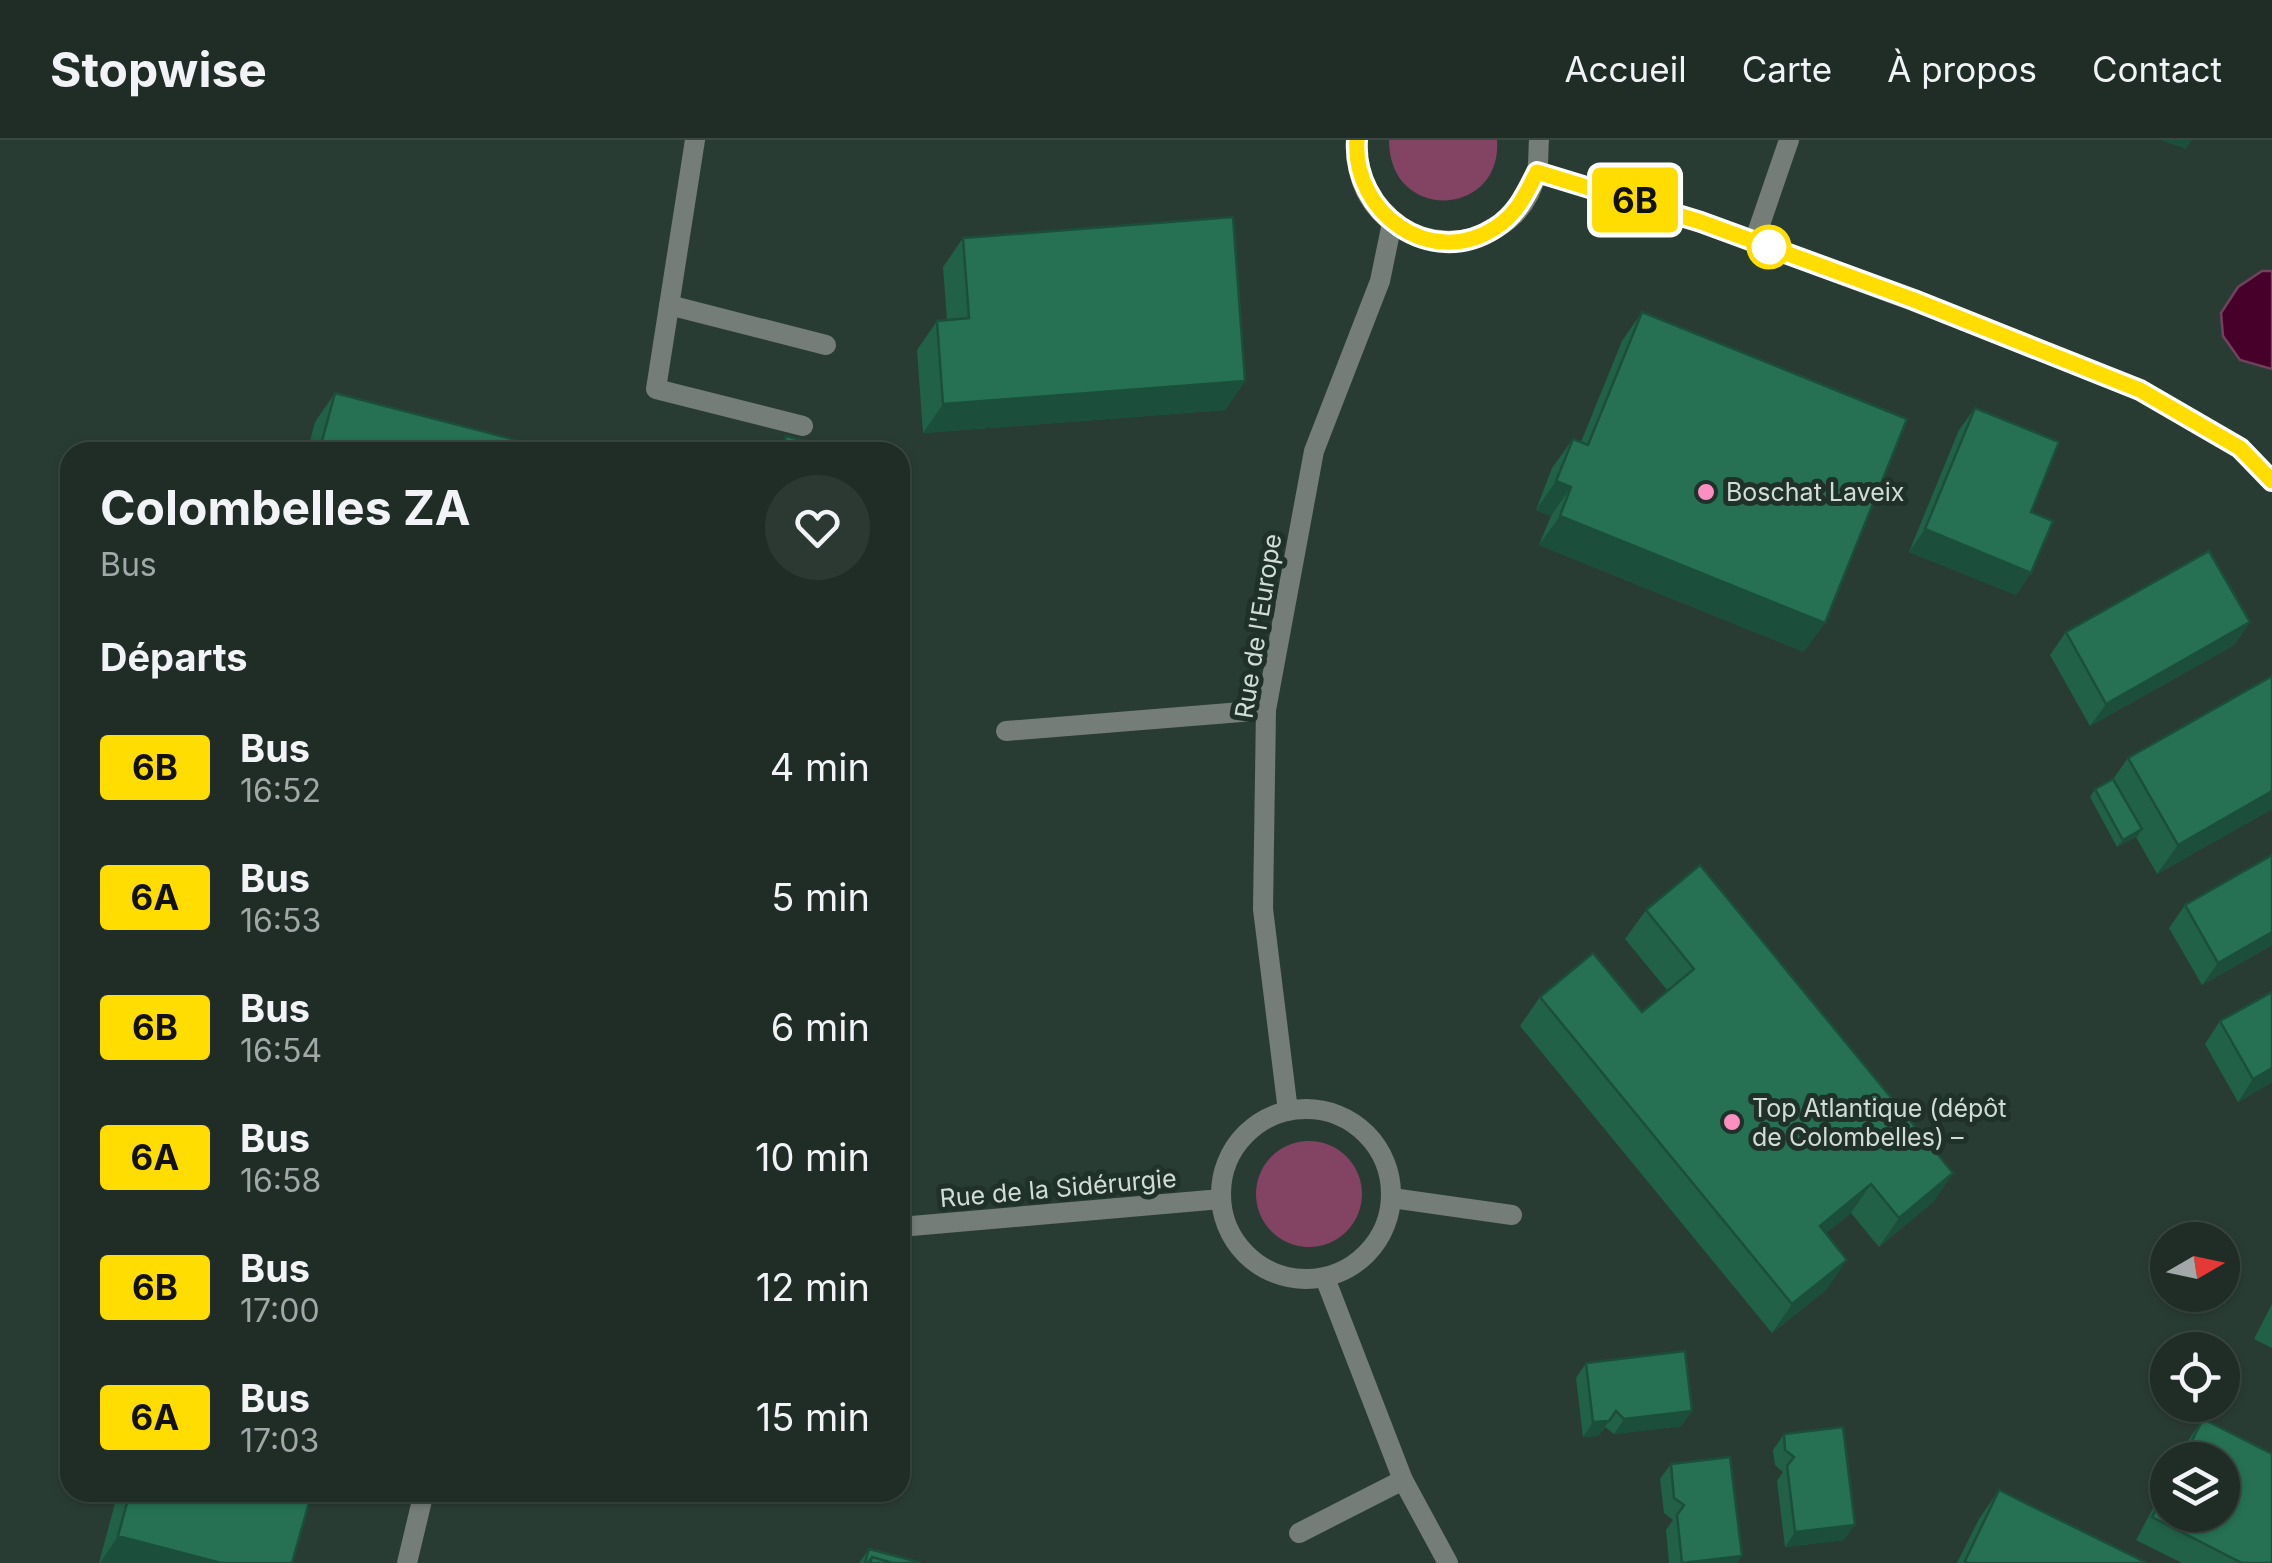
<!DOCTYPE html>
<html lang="fr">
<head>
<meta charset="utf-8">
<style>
	:root { --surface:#1f2d26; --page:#2c3932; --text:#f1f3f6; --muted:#a1a8a7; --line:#3c4943 }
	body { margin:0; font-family:Inter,sans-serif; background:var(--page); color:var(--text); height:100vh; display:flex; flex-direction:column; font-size:38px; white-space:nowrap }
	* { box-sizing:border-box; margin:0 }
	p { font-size:32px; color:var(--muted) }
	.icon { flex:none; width:55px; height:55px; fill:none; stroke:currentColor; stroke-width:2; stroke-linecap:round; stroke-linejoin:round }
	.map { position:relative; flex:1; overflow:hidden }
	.drawer { position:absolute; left:60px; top:302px; width:850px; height:1060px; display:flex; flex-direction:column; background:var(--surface); border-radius:30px; box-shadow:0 2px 8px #0004,0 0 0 2px var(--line) }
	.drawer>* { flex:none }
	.badge { padding:0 20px; border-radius:8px; font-size:35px; line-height:65px }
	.needle { width:65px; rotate:81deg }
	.buttons { position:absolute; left:2150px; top:1082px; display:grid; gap:20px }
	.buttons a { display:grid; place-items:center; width:90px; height:90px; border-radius:50%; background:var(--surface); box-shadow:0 2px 8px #0004,0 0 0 2px var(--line); font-size:50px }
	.map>.badge { position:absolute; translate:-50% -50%; box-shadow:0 0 0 5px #fff }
	h2 { padding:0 40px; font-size:38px; line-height:90px }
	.round { display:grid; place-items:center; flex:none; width:105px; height:105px; border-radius:52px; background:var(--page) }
	.head { display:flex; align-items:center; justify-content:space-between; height:170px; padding:0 40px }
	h1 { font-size:48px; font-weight:700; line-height:75px }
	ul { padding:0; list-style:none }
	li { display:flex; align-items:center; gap:30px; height:130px; padding:0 40px }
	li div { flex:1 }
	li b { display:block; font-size:38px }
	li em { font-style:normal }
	li .badge { min-width:110px; font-weight:700; text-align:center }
	header { display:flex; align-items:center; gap:60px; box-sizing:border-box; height:140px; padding:0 50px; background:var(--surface); border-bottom:2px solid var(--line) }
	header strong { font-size:48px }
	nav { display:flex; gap:55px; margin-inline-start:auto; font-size:35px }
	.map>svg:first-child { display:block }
	.green { fill:#834362 }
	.water { fill:#460029; stroke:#70425d; stroke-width:2.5 }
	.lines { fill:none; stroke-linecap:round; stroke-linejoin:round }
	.service { stroke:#747d78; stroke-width:20 }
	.minor { stroke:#747d78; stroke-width:20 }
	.wall { fill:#216148 }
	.shaded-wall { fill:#1b4f3b }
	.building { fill:#267154; stroke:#1b4f3b; stroke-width:2.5 }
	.line-casing { stroke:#fff; stroke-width:22 }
	.line { stroke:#fd0; stroke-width:15 }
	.stop-dot { fill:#fff; stroke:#fd0; stroke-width:5 }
	.poi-dot { fill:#fc8fc2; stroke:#1f3129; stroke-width:4 }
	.labels { text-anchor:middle; stroke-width:10; stroke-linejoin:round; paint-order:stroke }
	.poi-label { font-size:25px; fill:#d1dcd7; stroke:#1f3129; text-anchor:start }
	.street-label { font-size:25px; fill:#d1dcd7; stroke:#1f3129 }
</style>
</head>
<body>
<header>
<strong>Stopwise</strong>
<nav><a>Accueil</a><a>Carte</a><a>À propos</a><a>Contact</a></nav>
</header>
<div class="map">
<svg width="2272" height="1423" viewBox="0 0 2272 1423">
	<rect width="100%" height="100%" fill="#293c33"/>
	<path class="green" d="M1497,0C1503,77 1389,84 1389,0Z
		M1256 1054a53 53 0 1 1 106 0a53 53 0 1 1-106 0Z"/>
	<path class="water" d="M2262,131H2272V229L2240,220L2223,196L2221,173L2238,147Z"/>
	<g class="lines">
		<path class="service" d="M695,0L656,249L803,286
			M1754,102L1789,0
			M669,165L826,205
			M1006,591L1266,570
			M1392,1058L1512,1075
			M1299,1393L1403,1340"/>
		<path class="minor" d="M1357,0C1349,120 1515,135 1537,31C1539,21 1538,10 1539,0
			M1537,32L1701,83L1913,161L2140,250L2240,308L2272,341
			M1221 1054a85 85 0 1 1 170 0a85 85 0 1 1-170 0Z
			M1288,971L1263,769L1266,570L1314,311L1380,141L1392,83
			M900,1087L1221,1059
			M1325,1138L1403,1340L1448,1423
			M407,1423L424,1352"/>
	</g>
	<path class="wall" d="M963,98L1245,241L1225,270L923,293L917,210L937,181L947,180L943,127Z
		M1642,172L1804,512L1539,405L1551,376L1536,370L1552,328L1573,299L1581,302L1622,201Z
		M335,253L562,312H307L315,282Z
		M1975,268L2031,372V433L2016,455L1909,412L1959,290Z
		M786,296L831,308L875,312H775Z
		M2250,482L2234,505L2090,586L2050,515L2066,492Z
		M2128,618L2272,669L2157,734L2136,697L2117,707L2090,657L2095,649L2113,639Z
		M2185,765L2272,805L2202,845L2169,788Z
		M1646,770L1953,1033L1933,1062L1879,1107L1851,1073L1826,1093L1827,1149L1772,1193L1520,886L1540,857L1642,872L1668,851L1625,799Z
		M2220,881L2272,942L2238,962L2205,904Z
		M2272,1164V1208L2254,1199Z
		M1586,1223L1692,1271L1681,1286L1614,1294L1605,1287L1598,1296L1583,1297L1576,1238Z
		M2203,1279L2272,1423H2182L2136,1400L2168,1340V1375L2222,1320H2178L2187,1302Z
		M1784,1294L1844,1400L1785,1407L1777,1341L1783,1332L1775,1325L1773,1310Z
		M1671,1324L1737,1423H1669L1666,1390L1673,1380L1664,1373L1660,1339Z
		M1999,1350L2147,1423H1957L1979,1379Z
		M118,1352H312L292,1423H99Z
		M869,1409L922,1423H859Z"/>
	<path class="shaded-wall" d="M2160,0H2192L2186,9Z
		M1245,241L1225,270L923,293L943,264Z
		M1556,341L1571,347L1551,376L1536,370Z
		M1560,376L1825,483L1804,512L1539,405Z
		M1925,389L2031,433L2016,455L1909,412Z
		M2250,482L2234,505L2090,586L2106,564Z
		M2272,651V669L2157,734L2178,705Z
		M2142,689L2137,697L2117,707L2123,700Z
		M2272,792V805L2202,845L2218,823Z
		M2272,928V942L2238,962L2253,939Z
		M1953,1033L1933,1062L1879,1107L1899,1078Z
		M1871,1044L1851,1073L1799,1115L1820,1086Z
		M1847,1120L1827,1149L1772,1193L1792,1164Z
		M1616,1271L1598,1296L1583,1297L1593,1282Z
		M1692,1271L1681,1286L1614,1294L1624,1279Z
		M1855,1385L1844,1400L1785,1407L1795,1392Z
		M118,1396L221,1423H100Z
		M1742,1416L1737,1423H1681Z"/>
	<path class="building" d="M1233,77L1245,241L943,264L937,181L969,178L963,98Z
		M1642,172L1907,279L1825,483L1560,376L1571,347L1556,341L1573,299L1588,305Z
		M335,253L562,312H319Z
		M1975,268L2059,302L2031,372L2053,381L2031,433L1925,389Z
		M786,296L831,308L879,301L875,312H782Z
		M2209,411L2250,482L2106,564L2066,492Z
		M2272,536V651L2178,705L2128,618Z
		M2113,639L2142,689L2123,700L2095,649Z
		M2272,715V792L2218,823L2185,765Z
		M1700,725L1953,1033L1899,1078L1871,1044L1820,1086L1847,1120L1792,1164L1540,857L1593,813L1642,872L1694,829L1646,770Z
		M2272,852V928L2253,939L2220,881Z
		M1685,1211L1692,1271L1624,1279L1616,1271L1609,1281L1593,1282L1586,1223Z
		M2203,1279L2272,1314V1423H2242L2152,1377L2168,1348V1375H2222V1320H2182Z
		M1843,1287L1855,1385L1795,1392L1787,1326L1794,1317L1785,1310L1784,1294Z
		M1730,1317L1742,1416L1682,1423L1677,1375L1684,1365L1674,1358L1671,1324Z
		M1999,1350L2147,1423H1969L1965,1421Z
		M130,1352H312L292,1423H221L118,1396Z
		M869,1409L922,1423H893L872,1417L868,1423H865Z
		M872,1417L893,1423H870Z"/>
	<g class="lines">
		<defs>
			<path id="line" d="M1357,0C1352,72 1430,130 1495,88C1517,74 1526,54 1537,32L1701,82L1914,160L2140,250L2240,308L2272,341"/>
		</defs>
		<use href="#line" class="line-casing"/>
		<use href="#line" class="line"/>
	</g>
	<circle class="stop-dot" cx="1769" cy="107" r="20"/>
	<g class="poi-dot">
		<circle cx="1706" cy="352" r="10"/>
		<circle cx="1732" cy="982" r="10"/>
	</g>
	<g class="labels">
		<g class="poi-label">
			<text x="1726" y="361">Boschat Laveix</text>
			<text x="1752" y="977">Top Atlantique (dépôt<tspan x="1752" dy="29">de Colombelles) –</tspan></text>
		</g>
		<g class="street-label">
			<text transform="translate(1258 486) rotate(-81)" y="9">Rue de l'Europe</text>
			<text transform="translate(1058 1048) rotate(-5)" y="9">Rue de la Sidérurgie</text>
		</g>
	</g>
</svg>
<div class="buttons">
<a><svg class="needle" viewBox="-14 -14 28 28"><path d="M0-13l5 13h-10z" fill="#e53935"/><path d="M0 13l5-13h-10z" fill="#a1a8a7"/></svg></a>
<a><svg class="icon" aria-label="locate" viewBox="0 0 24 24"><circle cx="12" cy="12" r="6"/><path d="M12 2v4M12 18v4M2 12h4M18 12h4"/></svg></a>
<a><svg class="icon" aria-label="layers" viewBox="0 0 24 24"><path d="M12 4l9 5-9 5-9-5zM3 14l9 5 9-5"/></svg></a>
</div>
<b class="badge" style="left:1635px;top:60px;background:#fd0;color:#111">6B</b>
<section class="drawer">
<div class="head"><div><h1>Colombelles ZA</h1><p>Bus</p></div><a class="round"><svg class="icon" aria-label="heart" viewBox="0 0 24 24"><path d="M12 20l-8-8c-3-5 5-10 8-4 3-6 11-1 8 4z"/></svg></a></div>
<h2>Départs</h2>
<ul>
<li><span class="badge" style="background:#fd0;color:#111">6B</span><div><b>Bus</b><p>16:52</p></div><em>4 min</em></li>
<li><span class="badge" style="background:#fd0;color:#111">6A</span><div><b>Bus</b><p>16:53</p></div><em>5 min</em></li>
<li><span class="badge" style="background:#fd0;color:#111">6B</span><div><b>Bus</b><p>16:54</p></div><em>6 min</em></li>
<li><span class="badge" style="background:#fd0;color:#111">6A</span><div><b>Bus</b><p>16:58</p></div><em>10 min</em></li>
<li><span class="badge" style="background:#fd0;color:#111">6B</span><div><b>Bus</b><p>17:00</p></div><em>12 min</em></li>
<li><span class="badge" style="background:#fd0;color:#111">6A</span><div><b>Bus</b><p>17:03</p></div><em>15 min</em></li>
</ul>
</section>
</div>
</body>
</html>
